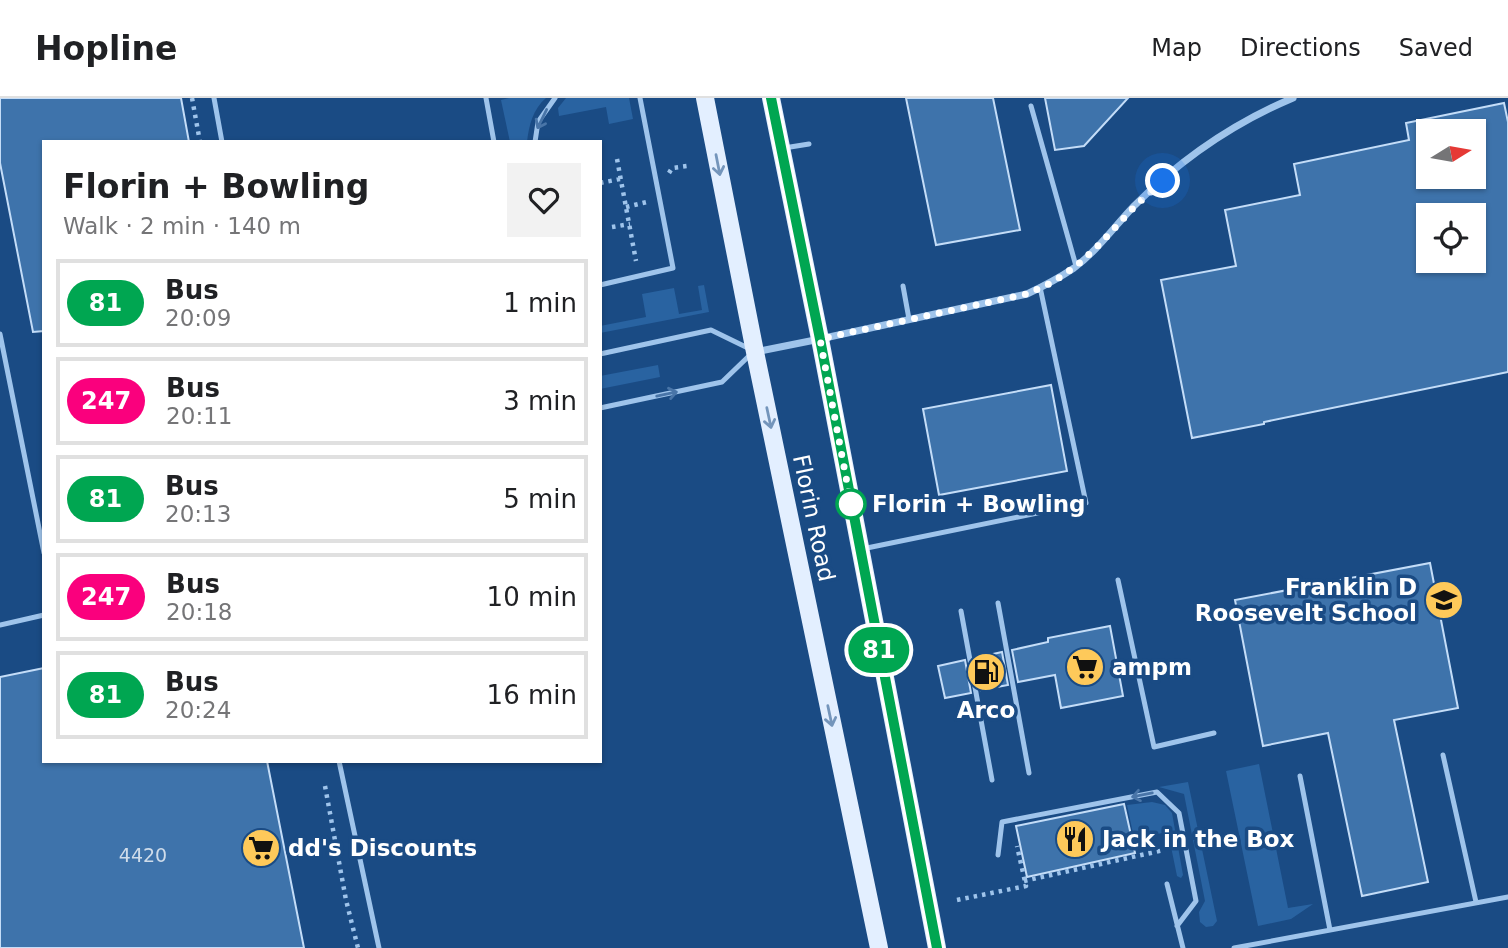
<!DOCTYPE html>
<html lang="en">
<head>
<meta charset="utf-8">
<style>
	:root { --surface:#fff; --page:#f2f2f2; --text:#202124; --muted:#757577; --line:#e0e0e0 }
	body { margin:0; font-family:"DejaVu Sans",sans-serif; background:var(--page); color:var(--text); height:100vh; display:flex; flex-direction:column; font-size:26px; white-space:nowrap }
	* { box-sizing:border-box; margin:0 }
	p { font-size:23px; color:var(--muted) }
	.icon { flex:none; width:38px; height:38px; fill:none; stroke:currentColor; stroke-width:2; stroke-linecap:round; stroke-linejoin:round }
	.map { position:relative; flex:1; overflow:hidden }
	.details { position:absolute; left:42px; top:42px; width:560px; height:623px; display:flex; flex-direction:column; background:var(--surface); border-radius:0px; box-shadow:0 2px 5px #0004 }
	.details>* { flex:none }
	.badge { padding:0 14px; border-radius:23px; font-size:24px; line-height:46px }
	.needle { width:46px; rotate:79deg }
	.controls { position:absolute; left:1416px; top:21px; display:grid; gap:14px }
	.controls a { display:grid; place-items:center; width:70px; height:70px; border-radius:0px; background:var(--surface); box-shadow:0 2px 5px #0004; font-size:35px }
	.you { position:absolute; width:35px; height:35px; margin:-18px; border:5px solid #fff; border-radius:50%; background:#1a73e8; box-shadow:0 0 0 10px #1a73e833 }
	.map>.badge { position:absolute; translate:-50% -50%; box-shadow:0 0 0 4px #fff }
	.round { display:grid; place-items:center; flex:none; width:74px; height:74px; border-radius:0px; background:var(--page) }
	.head { display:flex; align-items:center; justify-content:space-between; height:119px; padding:0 21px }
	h1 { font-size:33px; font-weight:700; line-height:52px }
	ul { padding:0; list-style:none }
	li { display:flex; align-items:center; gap:21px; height:88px; margin:0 14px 10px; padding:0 7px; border:4px solid var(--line); border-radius:0px }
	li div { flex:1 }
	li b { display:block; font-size:26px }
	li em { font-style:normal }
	li .badge { min-width:77px; font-weight:700; text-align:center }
	header { display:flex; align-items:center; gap:42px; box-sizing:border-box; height:98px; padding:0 35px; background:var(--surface); border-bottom:2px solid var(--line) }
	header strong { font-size:33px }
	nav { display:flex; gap:38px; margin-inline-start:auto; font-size:24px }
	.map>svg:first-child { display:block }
	.green { fill:#2963a1 }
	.building { fill:#3e73ab; stroke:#c4ddf8; stroke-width:2; fill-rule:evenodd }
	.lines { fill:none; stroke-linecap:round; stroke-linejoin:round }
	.path { stroke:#9fc4eb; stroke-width:4.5; stroke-dasharray:3.5 5; stroke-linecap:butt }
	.service { stroke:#9fc4eb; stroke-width:5 }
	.minor { stroke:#9fc4eb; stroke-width:7 }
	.primary { stroke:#e3efff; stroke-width:18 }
	.oneway { stroke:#4975a8 }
	.oneway2 { stroke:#7495bb }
	.line-casing { stroke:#fff; stroke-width:16 }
	.line { stroke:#00a651; stroke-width:10 }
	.walk { stroke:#fff; stroke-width:7; stroke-dasharray:0 12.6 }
	.stop-dot { fill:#fff; stroke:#00a651; stroke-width:3.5 }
	.labels { text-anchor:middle; stroke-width:7; stroke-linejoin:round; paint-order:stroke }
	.number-label { font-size:19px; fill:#cfdcea }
	.stop-label { font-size:23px; font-weight:bold; fill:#fff; stroke:#1a4b84; text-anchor:start }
	.street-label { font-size:23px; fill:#fff; stroke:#1a4b84 }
	.poi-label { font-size:23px; font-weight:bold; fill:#fff; stroke:#1a4b84; text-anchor:start }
</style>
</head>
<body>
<header>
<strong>Hopline</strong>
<nav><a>Map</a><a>Directions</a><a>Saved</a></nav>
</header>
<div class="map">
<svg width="1508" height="850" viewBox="0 0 1508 850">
	<rect width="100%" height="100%" fill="#1a4b84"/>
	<path class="green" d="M509,0H546C533,11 529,27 527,44H510L501,2Z
		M566,0H629L633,21L609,26L606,9L559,18L558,10Z
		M704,187L709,214L600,235V228L646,219L642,196L674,190L679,216L702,212L698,188Z
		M658,267L660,279L600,291V278Z
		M1259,666L1288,810L1313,806L1291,821L1258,828L1226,673Z
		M1188,684L1217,823L1213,828L1206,829L1200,824L1199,814L1205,803L1184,696L1159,689Z
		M1152,704L1165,707L1172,715L1183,777L1181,780L1177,778L1168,734L1146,738L1149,753L1134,740L1127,707Z"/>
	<path class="building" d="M0,0H181L189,44H44V233L33,234L0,65Z
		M906,0H993L1020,132L936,147Z
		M1045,0H1128L1084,48L1055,52Z
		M1504,5L1508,24V274L1264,324V326L1192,340L1161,182L1236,168L1225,112L1300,97L1294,66L1409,42L1406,25ZM1428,33H1474V79H1428ZM1428,117H1474V163H1428Z
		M1051,287L1067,373L939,397L923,311Z
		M1430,465L1458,610L1394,622L1428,784L1362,798L1328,635L1263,648L1235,502Z
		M1110,528L1123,598L1061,610L1055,577L1018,584L1012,552L1048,544V540Z
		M1002,554L1008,587L981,592L975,560Z
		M965,562L971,595L945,600L938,568Z
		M44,570V663H267L304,850H0V579Z
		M1124,706L1135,755L1027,779L1016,728Z"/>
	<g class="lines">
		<path class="path" d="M192,0L200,44
			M617,61L636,163
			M669,75L672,70L687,68
			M600,85L620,81
			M626,109L647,104
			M612,129L630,126
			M325,688L346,802L358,850
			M1024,783L1164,752
			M957,802L1026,788L1017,748"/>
		<path class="service" d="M214,0L222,44
			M486,0L494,44
			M1031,8L1076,168
			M535,44L538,24L555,0
			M784,50L809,46
			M600,187L673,170L640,0
			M903,188L909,221
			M0,236L44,455
			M600,256L711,232L750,251
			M600,310L722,284L751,256
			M862,451L1086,405L1040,189
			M1118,482L1154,649L1214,635
			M998,505L1029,675
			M961,513L992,682
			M0,527L44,517
			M1443,657L1476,804
			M339,663L379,850
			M1300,678L1330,832
			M998,757L1002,724L1157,694L1179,715L1196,803L1177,828
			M1167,786L1183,850
			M1234,850L1508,799"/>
		<path class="minor" d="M755,254L820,241L1027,196C1044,188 1059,180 1074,170C1097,153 1114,129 1134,108C1179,63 1234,25 1293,0"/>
		<path class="primary" d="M705,0L755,254L879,850
			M771,0L820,241L937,850"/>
	</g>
	<defs><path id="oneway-shaft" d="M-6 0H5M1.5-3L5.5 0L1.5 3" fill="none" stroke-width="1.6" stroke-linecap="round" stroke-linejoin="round" transform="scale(1.75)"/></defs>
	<g class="oneway">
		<use href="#oneway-shaft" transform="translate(542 21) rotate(116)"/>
		<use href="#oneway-shaft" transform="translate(667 296) rotate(-12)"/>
		<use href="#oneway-shaft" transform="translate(1142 697) rotate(169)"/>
	</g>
	<g class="oneway2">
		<use href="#oneway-shaft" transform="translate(718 67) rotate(79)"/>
		<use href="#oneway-shaft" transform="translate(769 320) rotate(78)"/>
		<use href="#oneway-shaft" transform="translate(830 618) rotate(78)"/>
	</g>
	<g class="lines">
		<defs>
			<path id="line" d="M771,0L820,241L937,850"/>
		</defs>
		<use href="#line" class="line-casing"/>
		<use href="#line" class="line"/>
		<path class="walk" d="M851,406L820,241L1027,196L1053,184L1076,168L1096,150L1135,108L1163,83"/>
	</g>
	<defs>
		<symbol id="school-disc" viewBox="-11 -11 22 22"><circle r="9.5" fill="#fec95a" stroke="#1a4b84"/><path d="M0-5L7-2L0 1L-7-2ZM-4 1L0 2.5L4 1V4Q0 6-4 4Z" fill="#111"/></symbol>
		<symbol id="supermarket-disc" viewBox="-11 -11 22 22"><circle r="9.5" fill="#fec95a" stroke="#1a4b84"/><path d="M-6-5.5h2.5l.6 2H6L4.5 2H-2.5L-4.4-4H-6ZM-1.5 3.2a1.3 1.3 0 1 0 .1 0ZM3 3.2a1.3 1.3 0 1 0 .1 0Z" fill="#111"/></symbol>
		<symbol id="fuel-disc" viewBox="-11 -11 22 22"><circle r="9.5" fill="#fec95a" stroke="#1a4b84"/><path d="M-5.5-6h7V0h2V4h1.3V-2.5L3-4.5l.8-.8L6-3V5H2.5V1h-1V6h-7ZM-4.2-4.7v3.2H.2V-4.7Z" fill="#111"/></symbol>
		<symbol id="restaurant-disc" viewBox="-11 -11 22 22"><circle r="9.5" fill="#fec95a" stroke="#1a4b84"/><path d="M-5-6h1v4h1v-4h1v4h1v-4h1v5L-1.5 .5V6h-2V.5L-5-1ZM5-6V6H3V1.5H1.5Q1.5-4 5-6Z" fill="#111"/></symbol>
	</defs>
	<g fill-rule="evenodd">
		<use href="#school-disc" x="1422" y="480" width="44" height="44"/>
		<use href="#supermarket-disc" x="1063" y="547" width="44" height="44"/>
		<use href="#fuel-disc" x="964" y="552" width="44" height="44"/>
		<use href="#restaurant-disc" x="1053" y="719" width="44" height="44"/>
		<use href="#supermarket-disc" x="239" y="728" width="44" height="44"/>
	</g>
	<circle class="stop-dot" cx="851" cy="406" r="14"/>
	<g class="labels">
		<g class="number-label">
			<text x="143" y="764">4420</text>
		</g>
		<g class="stop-label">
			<text x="872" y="414">Florin + Bowling</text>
		</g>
		<g class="street-label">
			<text transform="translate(814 420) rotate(78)" y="8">Florin Road</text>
		</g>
		<g class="poi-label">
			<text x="1417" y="497" text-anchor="end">Franklin D<tspan x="1417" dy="26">Roosevelt School</tspan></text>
			<text x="1112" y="577">ampm</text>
			<text x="986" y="620" text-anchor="middle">Arco</text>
			<text x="1102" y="749">Jack in the Box</text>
			<text x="288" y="758">dd's Discounts</text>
		</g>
	</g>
</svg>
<div class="controls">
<a><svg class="needle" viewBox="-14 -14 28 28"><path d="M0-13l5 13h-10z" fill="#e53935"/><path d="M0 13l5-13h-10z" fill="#757577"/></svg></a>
<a><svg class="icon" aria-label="locate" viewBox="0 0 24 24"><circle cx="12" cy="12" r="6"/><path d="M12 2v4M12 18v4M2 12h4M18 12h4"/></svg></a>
</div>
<div class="you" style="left:1163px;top:83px"></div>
<b class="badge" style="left:879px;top:552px;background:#00a651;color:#fff">81</b>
<section class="details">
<div class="head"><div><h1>Florin + Bowling</h1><p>Walk · 2 min · 140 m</p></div><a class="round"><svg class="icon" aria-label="heart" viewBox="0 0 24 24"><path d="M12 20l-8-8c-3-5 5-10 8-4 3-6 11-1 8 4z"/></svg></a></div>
<ul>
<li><span class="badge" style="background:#00a651;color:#fff">81</span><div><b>Bus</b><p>20:09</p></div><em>1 min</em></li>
<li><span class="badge" style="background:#fa007d;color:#fff">247</span><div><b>Bus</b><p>20:11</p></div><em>3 min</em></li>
<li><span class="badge" style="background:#00a651;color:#fff">81</span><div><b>Bus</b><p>20:13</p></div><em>5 min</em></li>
<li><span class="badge" style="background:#fa007d;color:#fff">247</span><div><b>Bus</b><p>20:18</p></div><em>10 min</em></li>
<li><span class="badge" style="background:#00a651;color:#fff">81</span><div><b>Bus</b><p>20:24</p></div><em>16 min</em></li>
</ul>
</section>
</div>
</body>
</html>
